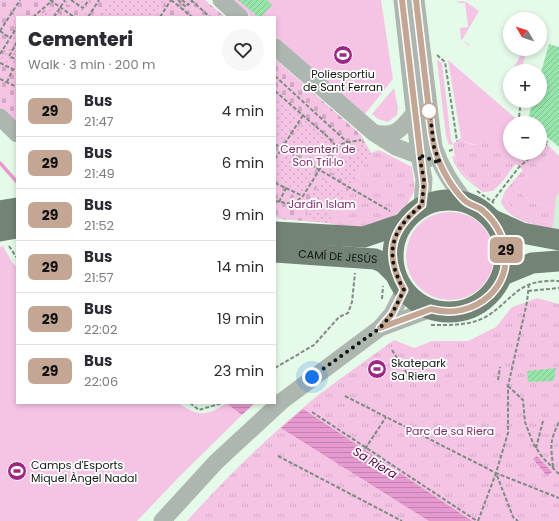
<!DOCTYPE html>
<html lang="en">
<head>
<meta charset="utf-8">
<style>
	:root { --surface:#fff; --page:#f7f7f7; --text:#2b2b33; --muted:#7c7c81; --line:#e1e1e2 }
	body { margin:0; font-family:Poppins,sans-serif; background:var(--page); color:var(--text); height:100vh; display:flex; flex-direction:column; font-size:15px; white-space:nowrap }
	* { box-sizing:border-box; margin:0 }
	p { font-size:13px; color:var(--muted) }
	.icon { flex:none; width:22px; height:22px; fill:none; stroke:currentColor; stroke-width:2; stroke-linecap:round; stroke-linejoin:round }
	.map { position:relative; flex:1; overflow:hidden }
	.details { position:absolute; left:16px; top:16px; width:260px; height:388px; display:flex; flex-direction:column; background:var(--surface); border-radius:0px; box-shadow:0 2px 6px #0003 }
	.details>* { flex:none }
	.badge { padding:0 8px; border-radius:6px; font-size:14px; line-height:26px }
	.needle { width:26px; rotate:309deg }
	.controls { position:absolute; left:503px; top:12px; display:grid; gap:8px }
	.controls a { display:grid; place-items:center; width:44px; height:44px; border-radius:50%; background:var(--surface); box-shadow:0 2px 6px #0003; font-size:20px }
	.you { position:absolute; width:20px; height:20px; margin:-10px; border:3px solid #fff; border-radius:50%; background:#1a73e8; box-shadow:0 0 0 6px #1a73e833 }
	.map>.badge { position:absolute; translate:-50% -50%; box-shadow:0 0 0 2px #fff }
	.round { display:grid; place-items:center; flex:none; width:42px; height:42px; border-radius:21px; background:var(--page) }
	.overview { display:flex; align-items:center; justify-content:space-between; height:68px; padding:0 12px }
	h1 { font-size:19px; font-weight:800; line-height:30px }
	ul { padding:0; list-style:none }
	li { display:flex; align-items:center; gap:12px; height:52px; padding:0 12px; border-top:1px solid var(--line) }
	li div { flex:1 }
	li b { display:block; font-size:15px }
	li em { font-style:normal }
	li .badge { min-width:44px; font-weight:700; text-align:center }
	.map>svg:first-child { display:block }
	.built { fill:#d3efd9 }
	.grass { fill:#f5c4e5 }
	.cemetery { fill:url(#cemetery-stones) }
	.park { fill:url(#park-tufts) }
	.garden { fill:url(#garden-dots) }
	.water { fill:url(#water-rules) }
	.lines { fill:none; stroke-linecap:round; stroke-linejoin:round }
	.stream { stroke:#e599ce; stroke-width:3.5 }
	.building { fill:url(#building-hatch) }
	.path { stroke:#7d8b80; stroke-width:2; stroke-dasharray:4 2; stroke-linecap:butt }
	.minor { stroke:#adb6af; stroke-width:17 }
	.major { stroke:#738376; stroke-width:21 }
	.line-casing { stroke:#fff; stroke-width:9 }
	.line { stroke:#c4a695; stroke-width:6 }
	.walk { stroke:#101711; stroke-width:4; stroke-dasharray:0 7.2 }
	.stop-dot { fill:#fff; stroke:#c4a695; stroke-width:2 }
	.labels { text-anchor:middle; stroke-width:3.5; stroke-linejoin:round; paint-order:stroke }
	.poi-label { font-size:11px; fill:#101711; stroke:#fff; text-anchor:start }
	.park-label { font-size:11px; fill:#822b6d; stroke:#fff }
	.street-label { font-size:11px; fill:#101711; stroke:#fff }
	.water-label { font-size:12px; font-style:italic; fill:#5b004a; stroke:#fff }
</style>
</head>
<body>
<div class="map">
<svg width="559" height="521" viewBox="0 0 559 521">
	<defs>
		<pattern id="cemetery-stones" width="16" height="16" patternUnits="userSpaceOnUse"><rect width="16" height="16" fill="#f5c4e5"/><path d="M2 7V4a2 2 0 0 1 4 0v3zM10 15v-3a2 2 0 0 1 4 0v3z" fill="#d1a8c3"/></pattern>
		<pattern id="park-tufts" width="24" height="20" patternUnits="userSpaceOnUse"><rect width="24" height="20" fill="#f5c4e5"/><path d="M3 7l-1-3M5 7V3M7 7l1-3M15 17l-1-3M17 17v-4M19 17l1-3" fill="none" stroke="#d1a8c3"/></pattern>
		<pattern id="garden-dots" width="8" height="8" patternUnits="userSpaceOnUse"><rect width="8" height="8" fill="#f5c4e5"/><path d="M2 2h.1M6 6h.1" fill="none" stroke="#d1a8c3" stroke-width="1.8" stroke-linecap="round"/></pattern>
		<pattern id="water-rules" width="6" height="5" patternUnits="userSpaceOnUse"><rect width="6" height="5" fill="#e599ce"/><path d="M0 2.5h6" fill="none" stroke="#c383b0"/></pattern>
		<pattern id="building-hatch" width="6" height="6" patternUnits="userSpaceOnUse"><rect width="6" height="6" fill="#97e5ab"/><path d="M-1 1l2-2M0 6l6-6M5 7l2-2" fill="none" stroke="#81c492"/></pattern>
	</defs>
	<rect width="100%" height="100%" fill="#e5fae9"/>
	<path class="built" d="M559,193V233L552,228L556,196Z"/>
	<path class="grass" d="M231,0H381L393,79L365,114L275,37V17H251Z
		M461,1L466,2L479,11L462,40L469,44V46L461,39L460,28L468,27L465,3H457Z
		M524,49H527L521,71H512Z
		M437,60L442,63L451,140L453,144L449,145L446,136Z
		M448,60L521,123H510V153H520L522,158L512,160L485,142C475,145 469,146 461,138Z
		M394,88L398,108L397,115L388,122L378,119L372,114Z
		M552,149L559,156V193L556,196L555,208L531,202L515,188Z
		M455,156C458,172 478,192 495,189L494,191L483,192C469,182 457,173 452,157Z
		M505,191L504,198C514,215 535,220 553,224L552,228C535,225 509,221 501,202Z
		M406 256a44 44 0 1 1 88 0a44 44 0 1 1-88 0Z
		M3,246L12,262L17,267V403H178C197,416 207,417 226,403L242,415L179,477L137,521H0V247Z"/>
	<path class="cemetery" d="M0,0H205L225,17H17V143L0,128Z
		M275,59L360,134L371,153L356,177L362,181L342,199L328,223L280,219L275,217Z"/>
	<path class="park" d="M461,138C473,150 477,142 491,141L512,160L522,158L520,153H540V139L552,149L515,188L531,202L555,208L553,224C534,220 515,215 504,198L505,191L523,170L516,164C509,171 503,183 496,188C485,196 462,174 458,165C455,159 454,151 453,144Z
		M379,150L412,167L415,190L407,204L388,222L364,232L328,223L371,153Z
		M537,298L559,304V521H187C227,476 271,434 317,396C342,377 368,359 394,340L414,348L432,341H468L496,327L512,307Z"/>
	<path class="garden" d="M60,0H95L85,15Z
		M108,0H162L165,2L155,17H97Z
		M51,9L64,17H35Z
		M17,32V67L0,60Z
		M275,94L300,115L283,142L275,136Z
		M304,119L331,144L319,165L287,145Z
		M366,144L371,153L351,184L329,171L342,150Z
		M283,152L315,172L302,193L275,180V165Z
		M324,178L346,193L328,223L307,221V202Z"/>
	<path class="water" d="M226,403H255L242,415Z
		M303,409L472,521H429L281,428Z
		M537,456L552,472L547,476L533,459Z"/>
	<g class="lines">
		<path class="stream" d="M0,163L17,182"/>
	</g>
	<path class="building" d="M238,0H267L272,5L261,17H258Z
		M549,44L559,47V147L540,131V123H527L533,101H540V76Z
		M556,368L554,381L528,382L527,371Z"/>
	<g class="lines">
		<path class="path" d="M50,0L74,17
			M71,0L83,8L89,0
			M171,0L192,17
			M178,0L185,6L183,10
			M182,0L188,5L192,1
			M191,0L210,17
			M33,17L53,0
			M48,17H51
			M54,17L65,0
			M88,17L99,0
			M160,17L171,0
			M0,31L20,0
			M0,31L10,38
			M17,42L9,56L17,60
			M0,54L17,27
			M437,55L445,62L457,141
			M0,63L17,71
			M275,76L348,143
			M0,79L17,87
			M7,82L13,69
			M275,91L328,137L335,145
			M521,101L519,117L526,123
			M540,136L548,143L540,149
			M275,144L390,211
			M335,145L361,140
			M449,151L454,149
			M275,159L303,115
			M275,183L303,196
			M477,191L494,203
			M275,201L293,204L303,196L335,145
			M279,202L286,188
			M492,202L519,167L536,153
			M9,246L17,258
			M529,284L527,302L508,386V433L496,473L559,498
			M528,291L559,288
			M382,299L383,286
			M431,325C451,325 472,326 489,315C517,295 519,279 559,281
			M392,350L409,377
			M275,368L314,345L339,317L348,313L352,302L355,273
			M498,380L500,367
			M508,386L523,400L525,422L533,443L542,457L559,474
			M345,396L496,473
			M190,403L199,410L222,403
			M312,412L477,521
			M536,448L543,421
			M365,449L386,417
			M278,456L402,521
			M553,467C551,445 549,443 559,422
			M478,521L496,473L513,517L518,521"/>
		<path class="minor" d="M221,0L240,17
			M402,0L419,155L424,179L422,205
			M416,0L434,147C441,168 452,184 465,201
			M275,47L374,133L396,147L428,159
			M0,117L17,134
			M374,133C398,137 400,129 415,113
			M380,328L431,309
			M162,521L216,462L282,401L380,328L392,314L404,290"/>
		<g class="major">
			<circle cx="449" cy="256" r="56"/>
			<path d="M0,211L17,208"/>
			<path d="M493,220L522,233L559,240"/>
			<path d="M0,231L17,228"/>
			<path d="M275,232L364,237L402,224"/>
			<path id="s1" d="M275,252L375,259L384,263L395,274"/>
			<path d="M503,275L532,263L559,261"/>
		</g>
	</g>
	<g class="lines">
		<defs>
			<path id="line" d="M402,0L424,186L422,205C390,230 384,255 404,290L392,314L380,328L431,309C452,315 474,310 490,295C515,270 508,232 482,210C477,206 469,205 464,200C452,188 441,169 436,153C431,137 430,119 428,102C424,68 420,34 416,0"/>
		</defs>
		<use href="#line" class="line-casing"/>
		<use href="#line" class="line"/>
		<path class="walk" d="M312,377L380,328L392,314L404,290C384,255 390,230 422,205L424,180L419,155L440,163L434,147L429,106V111"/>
	</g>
	<defs>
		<symbol id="stadium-disc" viewBox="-11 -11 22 22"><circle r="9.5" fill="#9d2883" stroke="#fff"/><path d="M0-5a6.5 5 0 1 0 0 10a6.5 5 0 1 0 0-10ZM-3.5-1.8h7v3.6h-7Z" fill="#fff"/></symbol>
	</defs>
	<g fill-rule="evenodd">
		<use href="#stadium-disc" x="332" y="44" width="22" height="22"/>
		<use href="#stadium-disc" x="366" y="358" width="22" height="22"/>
		<use href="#stadium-disc" x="6" y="460" width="22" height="22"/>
	</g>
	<circle class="stop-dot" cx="429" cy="111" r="8"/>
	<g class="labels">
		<g class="poi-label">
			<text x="343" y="78" text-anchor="middle">Poliesportiu<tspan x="343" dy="13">de Sant Ferran</tspan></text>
			<text x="391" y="367">Skatepark<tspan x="391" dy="13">Sa Riera</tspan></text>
			<text x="31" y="469">Camps d'Esports<tspan x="31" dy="13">Miquel Àngel Nadal</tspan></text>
		</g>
		<g class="park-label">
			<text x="318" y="153">Cementeri de<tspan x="318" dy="13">Son Tril·lo</tspan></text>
			<text x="322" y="208">Jardín Islam</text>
			<text x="450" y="435">Parc de sa Riera</text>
		</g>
		<g class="street-label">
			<text dy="4" stroke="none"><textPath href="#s1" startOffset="63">CAMÍ DE JESÚS</textPath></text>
		</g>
		<g class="water-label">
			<text transform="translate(375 463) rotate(31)" y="4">Sa Riera</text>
		</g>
	</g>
</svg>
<div class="controls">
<a><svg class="needle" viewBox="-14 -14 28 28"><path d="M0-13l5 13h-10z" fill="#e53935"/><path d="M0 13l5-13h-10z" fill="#7c7c81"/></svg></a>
<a>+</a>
<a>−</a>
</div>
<div class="you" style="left:312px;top:377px"></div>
<b class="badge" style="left:506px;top:250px;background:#c4a695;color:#111">29</b>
<section class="details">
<div class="overview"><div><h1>Cementeri</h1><p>Walk · 3 min · 200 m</p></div><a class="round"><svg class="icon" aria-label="heart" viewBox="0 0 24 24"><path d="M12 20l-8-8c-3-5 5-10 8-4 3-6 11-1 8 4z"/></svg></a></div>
<ul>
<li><span class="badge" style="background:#c4a695;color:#111">29</span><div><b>Bus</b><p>21:47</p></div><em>4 min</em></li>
<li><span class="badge" style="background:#c4a695;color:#111">29</span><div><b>Bus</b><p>21:49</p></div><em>6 min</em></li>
<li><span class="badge" style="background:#c4a695;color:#111">29</span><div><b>Bus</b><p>21:52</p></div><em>9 min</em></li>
<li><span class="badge" style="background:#c4a695;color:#111">29</span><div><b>Bus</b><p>21:57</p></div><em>14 min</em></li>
<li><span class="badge" style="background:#c4a695;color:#111">29</span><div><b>Bus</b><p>22:02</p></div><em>19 min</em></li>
<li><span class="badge" style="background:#c4a695;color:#111">29</span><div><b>Bus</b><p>22:06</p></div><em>23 min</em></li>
</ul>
</section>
</div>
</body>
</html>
